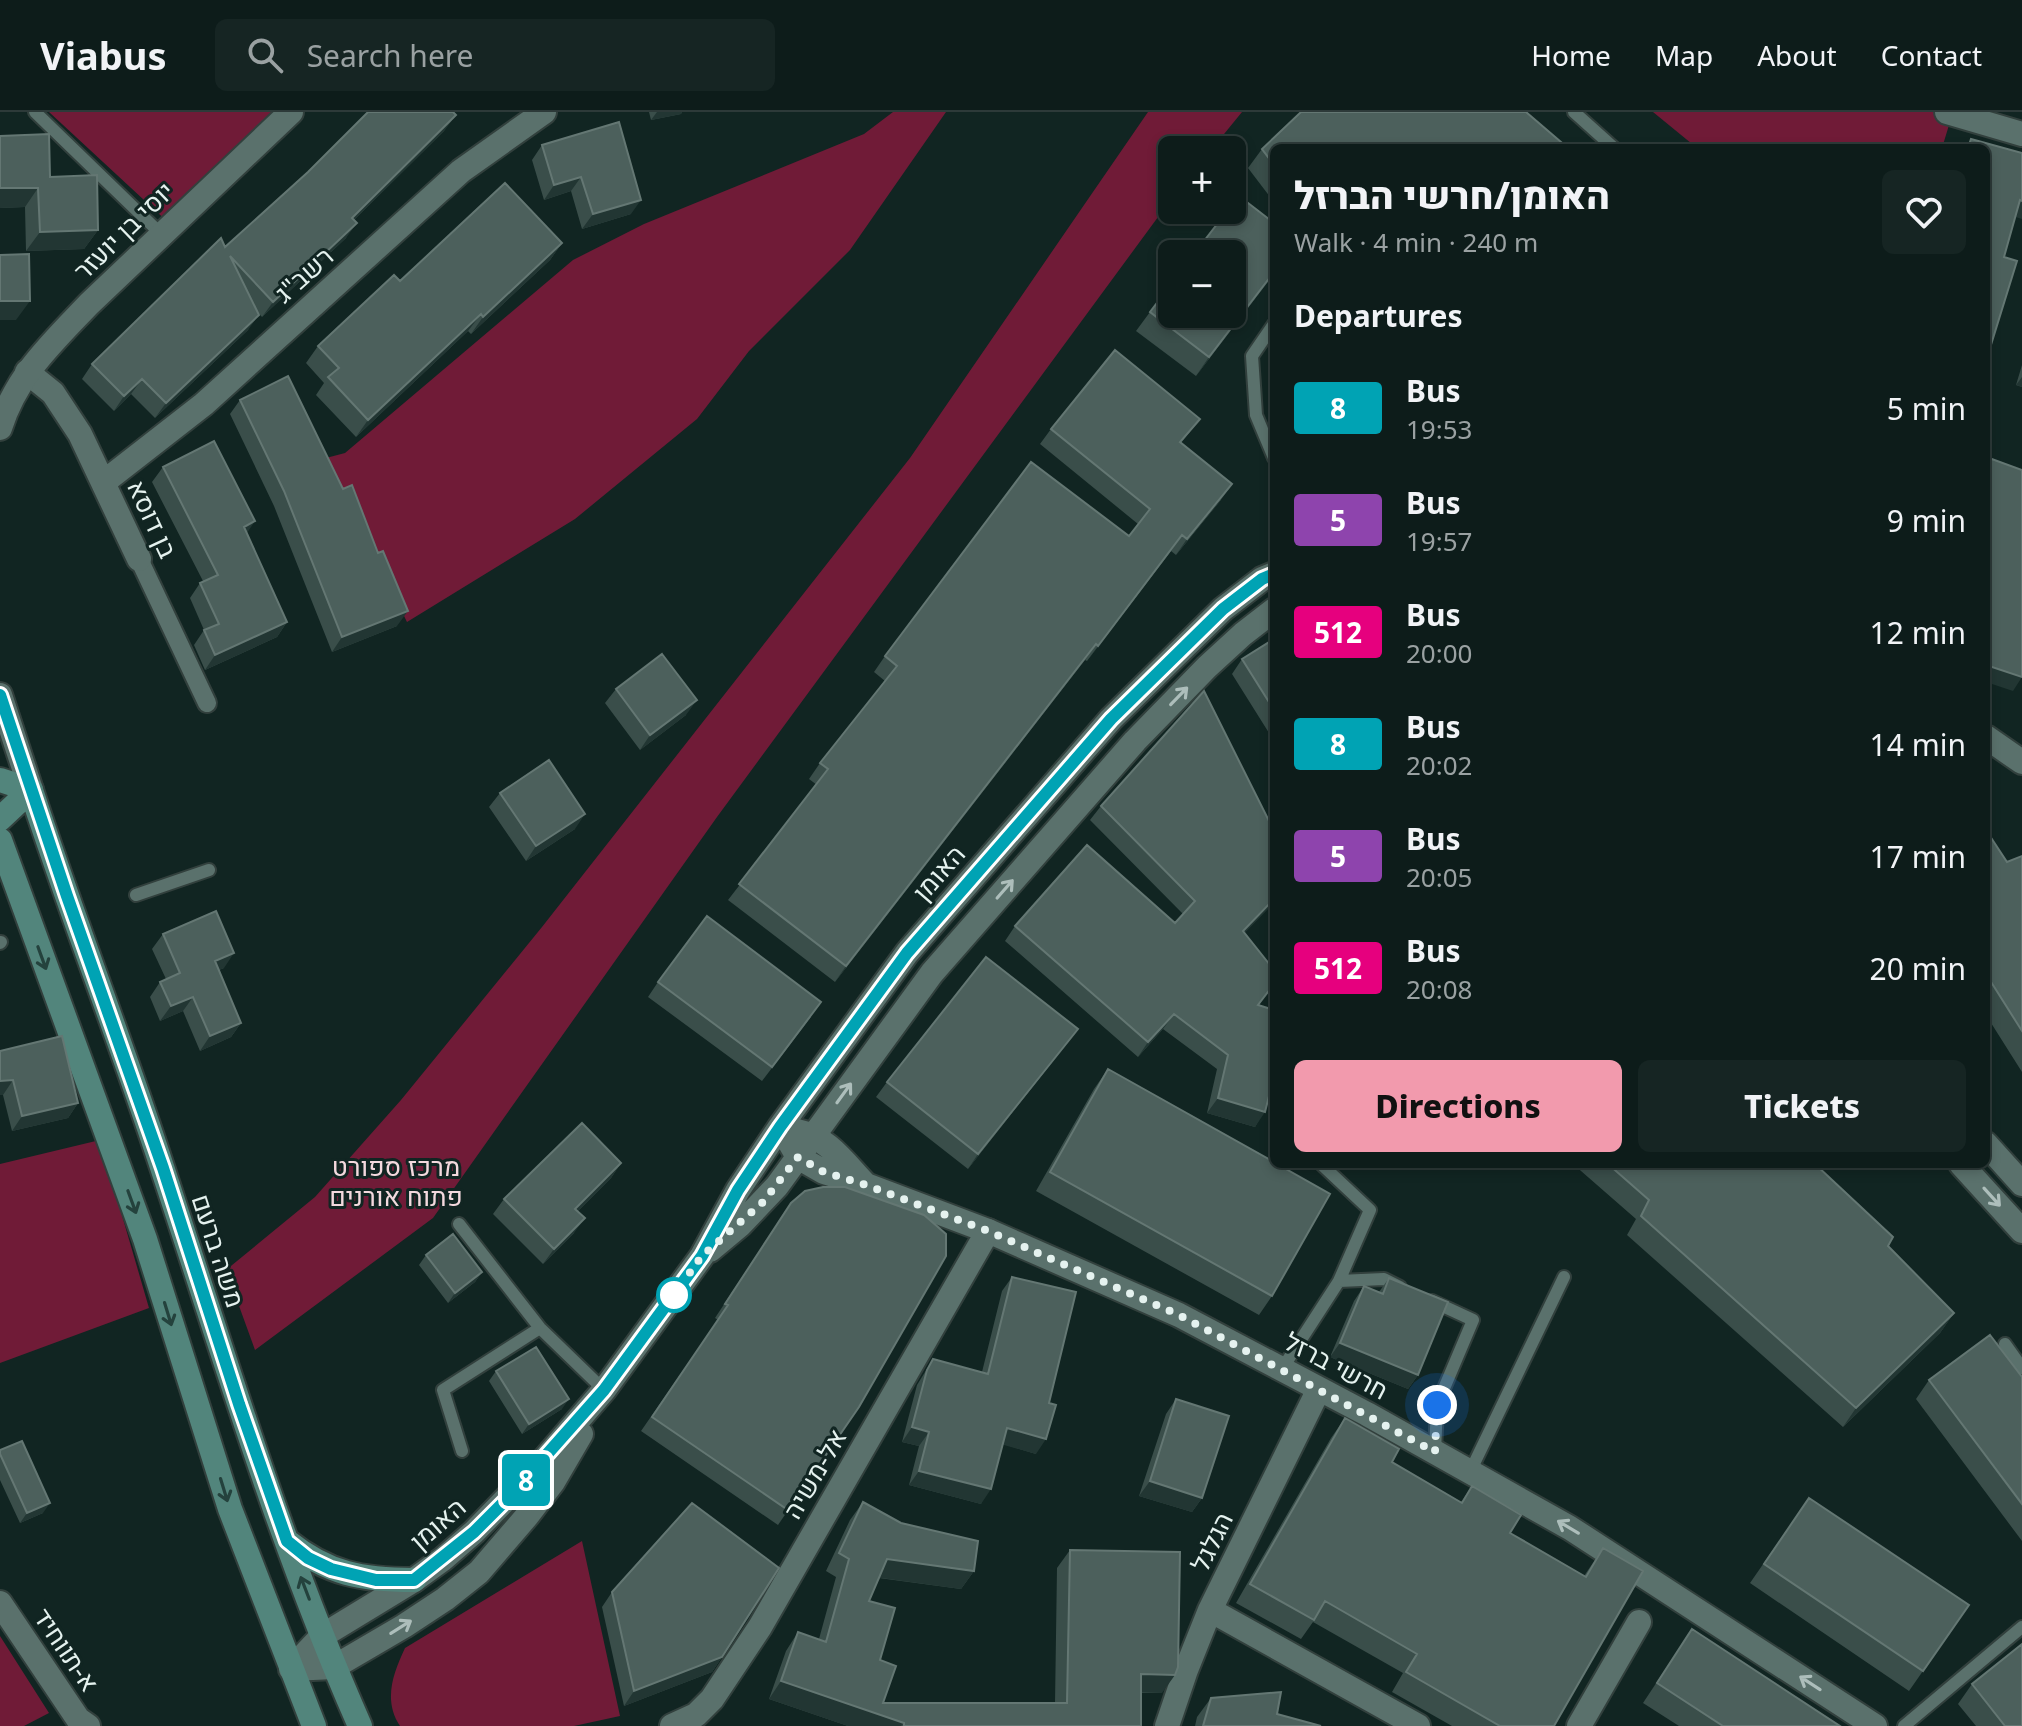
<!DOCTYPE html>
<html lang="en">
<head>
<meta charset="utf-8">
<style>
	:root { --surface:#0d1c1a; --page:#162523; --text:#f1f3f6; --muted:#9aa1a2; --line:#2d3a39; --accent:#f29aad }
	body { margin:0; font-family:"Noto Sans",Heebo,sans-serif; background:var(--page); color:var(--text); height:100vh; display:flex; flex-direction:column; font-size:30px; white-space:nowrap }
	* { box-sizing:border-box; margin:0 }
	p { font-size:26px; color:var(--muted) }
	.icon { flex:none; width:44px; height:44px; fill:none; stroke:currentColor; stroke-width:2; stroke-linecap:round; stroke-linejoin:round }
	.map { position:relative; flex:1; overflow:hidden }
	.side { position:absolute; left:1270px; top:32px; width:720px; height:1024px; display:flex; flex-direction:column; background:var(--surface); border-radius:12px; box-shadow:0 4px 12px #0003,0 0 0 2px var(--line) }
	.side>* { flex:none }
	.badge { padding:0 16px; border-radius:6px; font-size:28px; line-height:52px }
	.controls { position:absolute; left:1158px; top:24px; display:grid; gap:16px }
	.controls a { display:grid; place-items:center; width:88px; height:88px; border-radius:12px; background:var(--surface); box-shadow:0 4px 12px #0003,0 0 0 2px var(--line); font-size:40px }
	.you { position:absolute; width:40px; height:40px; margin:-20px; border:6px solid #fff; border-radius:50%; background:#1a73e8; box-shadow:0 0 0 12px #1a73e833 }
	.map>.badge { position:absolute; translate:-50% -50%; box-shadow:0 0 0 4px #fff }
	h2 { padding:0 24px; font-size:30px; line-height:72px }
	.round { display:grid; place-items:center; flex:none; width:84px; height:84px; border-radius:12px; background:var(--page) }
	.overview { display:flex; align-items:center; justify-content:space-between; height:136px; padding:0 24px }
	h1 { font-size:38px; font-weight:800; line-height:60px }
	.cta { display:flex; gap:16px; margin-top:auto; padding:16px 24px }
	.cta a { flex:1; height:92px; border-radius:12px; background:var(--accent); color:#111; font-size:32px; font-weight:800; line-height:92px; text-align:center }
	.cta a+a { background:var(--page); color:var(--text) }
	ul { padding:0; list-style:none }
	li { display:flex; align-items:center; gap:24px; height:112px; padding:0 24px }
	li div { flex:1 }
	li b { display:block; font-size:30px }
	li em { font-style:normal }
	li .badge { min-width:88px; font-weight:700; text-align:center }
	header { display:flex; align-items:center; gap:48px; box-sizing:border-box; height:112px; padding:0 40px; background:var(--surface); border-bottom:2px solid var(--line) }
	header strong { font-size:38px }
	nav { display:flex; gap:44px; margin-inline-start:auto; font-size:28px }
	.search { width:560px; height:72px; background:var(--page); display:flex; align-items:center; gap:20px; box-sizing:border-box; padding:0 28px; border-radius:12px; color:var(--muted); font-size:30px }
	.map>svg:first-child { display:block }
	.green { fill:#701b37 }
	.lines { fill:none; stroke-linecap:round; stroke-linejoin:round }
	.service-casing { stroke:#32403d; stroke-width:16 }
	.pedestrian-casing { stroke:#32403d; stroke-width:22 }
	.minor-casing { stroke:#32403d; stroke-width:28 }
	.tertiary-casing { stroke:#32403d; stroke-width:28 }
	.secondary-casing { stroke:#32403d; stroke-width:28 }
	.service { stroke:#5a716c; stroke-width:12 }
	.pedestrian { stroke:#5a716c; stroke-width:18 }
	.minor { stroke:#5a716c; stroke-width:24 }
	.tertiary { stroke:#5a716c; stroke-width:24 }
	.secondary { stroke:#52857c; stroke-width:24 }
	.wall { fill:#3a4e4a }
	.shaded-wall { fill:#223633 }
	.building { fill:#4c605c; stroke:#647773; stroke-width:2 }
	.oneway { stroke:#adbebb }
	.oneway2 { stroke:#24423d }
	.line-casing { stroke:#fff; stroke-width:18 }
	.line { stroke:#00a3b4; stroke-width:12 }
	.walk { stroke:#e5f2ef; stroke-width:8; stroke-dasharray:0 14.4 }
	.stop-dot { fill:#fff; stroke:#00a3b4; stroke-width:4 }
	.labels { text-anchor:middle; stroke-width:6; stroke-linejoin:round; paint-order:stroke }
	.street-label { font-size:26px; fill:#e5f2ef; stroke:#112522 }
	.park-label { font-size:26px; fill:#f4d9de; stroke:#112522 }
</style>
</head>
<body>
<header>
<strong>Viabus</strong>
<div class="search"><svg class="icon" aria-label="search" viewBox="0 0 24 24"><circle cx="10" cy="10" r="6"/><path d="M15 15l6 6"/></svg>Search here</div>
<nav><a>Home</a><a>Map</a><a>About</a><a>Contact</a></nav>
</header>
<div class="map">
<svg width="2022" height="1614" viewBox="0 0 2022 1614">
	<rect width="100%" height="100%" fill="#112522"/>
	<path class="green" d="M49,0H283L171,113Z
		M893,0H946L850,138L749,239L697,307L575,407L407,510L326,346L345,341L573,148L644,112L864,22Z
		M1148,0H1242L1211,38H1172V86L717,705L433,1106L255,1238L226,1158L315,1085L401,988L542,815L910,346Z
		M1653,0H1953L1942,36H1697Z
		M100,1028L149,1196L0,1251V1052Z
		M582,1429L620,1604L574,1614H400C383,1588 393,1562 405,1536Z
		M0,1524L49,1601L24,1614H0Z"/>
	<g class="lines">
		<defs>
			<path id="service" d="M35,0L161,122
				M1574,0L1614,36
				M1274,212L1252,244L1256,303L1274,346
				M136,783L209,758
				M0,831L1,830
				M1321,1052L1370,1098L1339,1169
				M459,1112L540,1216L604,1278
				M1432,1189L1473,1208L1437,1293L1435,1340
				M2005,1232L2022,1256
				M1282,1257L1339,1169L1384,1167L1400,1175
				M462,1339L443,1278L540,1216
				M1470,1360L1564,1165
				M1904,1614L2022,1515"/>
			<path id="pedestrian" d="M139,447L207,591"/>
			<path id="minor" d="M1947,0L2022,22
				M27,260L53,281L80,322L139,447
				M104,370L204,292L461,59L544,0
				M988,1119L1179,1203L1367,1302L1570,1416L1875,1614
				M0,1491L78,1607L88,1614
				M1210,1498L1418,1614
				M1167,1614L1186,1558L1210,1498L1319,1277
				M1579,1614L1639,1510"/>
			<path id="tertiary" d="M0,316C16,264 52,231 89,192L291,0
				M0,583L31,678
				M1986,625L2022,650
				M797,1019C827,1025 844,1050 864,1071
				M1986,1032L2022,1072
				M1961,1052L2022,1119
				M710,1138L740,1113L777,1074L932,861L1135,629L1207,555L1243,522L1274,498
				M291,1557L322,1524L414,1468L443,1447L474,1420L543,1349L604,1278L702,1144L738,1078L780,1015L907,841L1111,607L1223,497L1262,467L1274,462
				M291,1557L334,1555L404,1514L445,1487L479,1460L527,1404L553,1370L581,1322
				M672,1614L696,1603L712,1587L760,1515L988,1119L866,1073L824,1060L798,1045L790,1031"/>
			<path id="secondary" d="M0,668L31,678
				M31,678C72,805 121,929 162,1055C224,1243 280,1433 360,1614
				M0,707L31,678
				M0,728L145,1127L230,1397L314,1614
				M287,1429C328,1462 362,1468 414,1468"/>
		</defs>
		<use href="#service" class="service-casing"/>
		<use href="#pedestrian" class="pedestrian-casing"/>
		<use href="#minor" class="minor-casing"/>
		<use href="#tertiary" class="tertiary-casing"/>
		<use href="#secondary" class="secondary-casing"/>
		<use href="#service" class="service"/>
		<use href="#pedestrian" class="pedestrian"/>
		<use href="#minor" class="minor"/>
		<use href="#tertiary" class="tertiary"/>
		<use href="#secondary" class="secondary"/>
	</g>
	<path class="wall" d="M649,0H682L681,2L651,8Z
		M445,18L354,108L346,126L262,205L256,198L248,218L155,306L131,282L114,299L82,267L92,252L225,135Z
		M0,24L50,65L98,118L84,137L26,139L25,95L0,96Z
		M542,33L631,102L582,117L571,79L544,88L532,48Z
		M1274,36V90L1248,56L1262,37Z
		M562,131L550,148L471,222L468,219L356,325L316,283L324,271L306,251L318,234L400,169Z
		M1274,162L1196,264L1136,219L1150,200Z
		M2022,253V275L2016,273Z
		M240,288L397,514L332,540L274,394L230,302Z
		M1200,307L1181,331L1221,388L1176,443L1171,439L1087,549L1085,548L835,870L728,788L817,673L809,667L820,651L885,569L874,560L885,544L1129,424L1138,412L1040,332L1051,317Z
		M163,355L247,422L287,510L277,525L205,558L194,533L204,518L190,486L200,471L203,469L152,370Z
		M1274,527V629L1232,562L1242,547Z
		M616,577L686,603L640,638L605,591Z
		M500,681L575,717L526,749L489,695Z
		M1101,694L1245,821L1259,894L1274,991H1268L1255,1015L1207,1001L1217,957L1163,917L1138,945L1005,829L1015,814L1175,811L1183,802L1090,708Z
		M1986,718L2007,750L2022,744V960L1986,903Z
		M163,822L224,856L219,858L241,911L231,925L200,939L183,899L160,909L150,885L160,870L166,867L152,837Z
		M658,870L811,905L762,969L648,885Z
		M1067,931L968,1057L876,985L887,970Z
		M0,939L78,991L68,1006L12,1019L3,983H0Z
		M1108,957L1272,1184L1259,1203L1036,1079L1094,977Z
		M621,1051L611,1066L578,1099L574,1121L543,1152L493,1102L504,1087Z
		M1573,1052H1815L1888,1134L1954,1201L1940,1221L1843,1315L1627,1123L1636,1107Z
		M791,1091L859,1295L778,1413L641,1319L718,1208L715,1206Z
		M426,1143L482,1160L475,1170L448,1191L419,1153Z
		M1012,1165L1036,1342L1003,1332L981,1392L909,1373L919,1334L902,1330L917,1273L933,1247L982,1260L1002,1179Z
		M1389,1166L1418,1263L1408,1277L1330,1245L1354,1189L1364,1174L1379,1180Z
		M496,1259L562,1297L522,1322L489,1269Z
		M2022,1265V1429L1916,1287L1929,1268Z
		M1176,1287L1202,1386L1192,1400L1139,1384L1166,1302Z
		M1345,1306L1392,1350L1461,1390L1472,1374L1510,1421L1584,1464L1603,1436L1554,1614H1452L1392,1580L1403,1561L1313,1510L1301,1527L1236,1491L1331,1326Z
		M0,1338L43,1401L20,1411L0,1368Z
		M1809,1386L1969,1493L1909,1579L1750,1471Z
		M863,1390L974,1459L961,1477L879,1466L869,1489L880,1548L883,1591H1055L1057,1456L1070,1438L1162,1581H1141V1614H848L769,1587L786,1539L798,1520L819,1527L836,1465L826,1459L850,1408Z
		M612,1480L722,1545L712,1560L624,1594L602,1495Z
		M1692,1517L1840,1614H1679L1643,1591Z
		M1972,1572L2022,1614H1976L1958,1592Z
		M1211,1586L1277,1602L1321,1614H1195L1197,1605Z"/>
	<path class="shaded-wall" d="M657,0H682L681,2L651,8Z
		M456,3L445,18L341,121L352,106Z
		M581,65L571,79L544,88L554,73Z
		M0,76H38L25,95L0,96Z
		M641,88L631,102L582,117L593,102Z
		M2020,88L2022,89V107L2009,103Z
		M357,111L346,126L262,205L273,190Z
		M98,118L84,137L26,139L40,120Z
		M562,131L550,148L471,222L483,205Z
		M1274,160V162L1196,264L1209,245Z
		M0,189H30L16,208H0Z
		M481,202L468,219L356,325L368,308Z
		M259,203L248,218L155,306L166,291Z
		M2022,265V275L2016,273Z
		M142,267L131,282L114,299L124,284Z
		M1232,372L1221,388L1176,443L1187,427Z
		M255,409L245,424L244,415Z
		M1182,423L1171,439L1087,549L1098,534Z
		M408,499L397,514L332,540L342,525Z
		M287,510L277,525L205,558L215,543Z
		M1096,532L1085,548L835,870L846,854Z
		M1986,553L2022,565L2013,579L1986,570Z
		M697,588L686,603L640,638L650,623Z
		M585,702L575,717L526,749L536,734Z
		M1274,787V791L1232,834L1243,819Z
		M234,841L224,856L204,864L215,849Z
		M193,885L183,899L160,909L171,894Z
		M1174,902L1163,917L1138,945L1148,930Z
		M241,911L231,925L200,939L210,924Z
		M1078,917L968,1057L978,1042Z
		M13,968L3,983H0V969Z
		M1271,976H1274V991H1261Z
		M1218,986L1265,1000L1255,1015L1207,1001Z
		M78,991L68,1006L12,1019L22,1004Z
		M621,1051L611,1066L565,1112L575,1097Z
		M585,1106L574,1121L543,1152L554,1137Z
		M482,1160L475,1170L448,1191L455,1181Z
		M1954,1201L1940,1221L1843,1315L1856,1296Z
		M1340,1231L1418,1263L1408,1277L1330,1245Z
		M569,1287L562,1297L522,1322L529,1312Z
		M912,1315L929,1320L919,1334L902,1330Z
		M1007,1316L1046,1327L1036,1342L997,1331Z
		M919,1359L991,1377L981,1392L909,1373Z
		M1150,1369L1202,1386L1192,1400L1139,1384Z
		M50,1391L43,1401L20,1411L27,1401Z
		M887,1447L974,1459L961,1477L874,1465Z
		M722,1545L712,1560L624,1594L634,1579Z
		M1141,1562L1175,1563L1162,1581L1128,1580Z
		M781,1569L904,1611L901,1614H848L769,1587Z"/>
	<path class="building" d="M368,0H453L456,3L352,106L357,111L273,190L230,144L259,203L166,291L142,267L124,284L92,252L221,126L225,135L308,60Z
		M1301,0H1526L1568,36H1274V53L1262,37Z
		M619,10L641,88L593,102L581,65L554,73L542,33Z
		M49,22L50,65L97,63L98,118L40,120L38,76H0V24Z
		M1971,27L2022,41V89L2020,88L2004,145L2017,149L1990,236L1986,235V36H1968Z
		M505,71L562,131L483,205L481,202L368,308L328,265L339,256L318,234L394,163L400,169Z
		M1239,84L1274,111V160L1209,245L1150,200L1172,171V202H1232V142H1194L1228,98H1232V93Z
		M29,142L30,189H0V143Z
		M1115,238L1200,307L1180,330L1232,372L1187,427L1182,423L1098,534L1096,532L846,854L739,772L828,657L820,651L897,554L885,544L1031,350L1129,424L1150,397L1051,317Z
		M288,264L343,377L352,373L378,441L383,439L408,499L342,525L284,379L240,288Z
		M214,329L255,409L244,415L287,510L215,543L204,518L219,512L200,471L218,463L163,355Z
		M1989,346L2022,358V565L1986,553V491L1990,481L1986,479V354Z
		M1274,527V598L1242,547Z
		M662,542L697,588L650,623L616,577Z
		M1204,579L1270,711L1274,709V787L1243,819L1274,858V872L1258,893L1274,898V976H1271L1265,1000L1218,986L1228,943L1174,902L1148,930L1015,814L1087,733L1175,811L1195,789L1101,694Z
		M549,648L585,702L536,734L500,681Z
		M1986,718L2007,750L2022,744V919L1986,862Z
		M216,799L234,841L215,849L241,911L210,924L193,885L171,894L160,870L180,861L163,822Z
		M707,804L821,890L772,955L658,870Z
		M986,845L1078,917L978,1042L887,970Z
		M62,924L78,991L22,1004L13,968L0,969V939Z
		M1108,957L1274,1050V1052H1277L1330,1082L1272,1184L1050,1060Z
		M582,1011L621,1051L575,1097L585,1106L554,1137L504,1087Z
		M1608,1052H1815L1893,1125L1888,1134L1954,1201L1856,1296L1641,1104L1649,1088Z
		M823,1075H845L924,1103L946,1122V1144L859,1295L788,1398L652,1305L728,1193L725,1192L791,1091L805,1079Z
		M453,1122L482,1160L455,1181L426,1143Z
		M1012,1165L1076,1180L1049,1291L1056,1293L1046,1327L1007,1316L991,1377L919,1359L929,1320L912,1315L927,1258L933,1247L988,1262Z
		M1389,1166L1448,1190L1418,1263L1340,1231L1364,1174L1383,1182Z
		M1990,1223L2022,1265V1392L1929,1268Z
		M536,1235L569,1287L529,1312L496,1259Z
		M1176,1287L1229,1304L1202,1386L1150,1369Z
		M1345,1306L1399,1337L1392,1350L1462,1391L1472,1374L1521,1403L1510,1421L1586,1465L1603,1436L1643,1459L1554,1614H1500L1406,1560L1417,1542L1325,1489L1314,1508L1250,1472Z
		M22,1329L50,1391L27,1401L0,1342V1338Z
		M1809,1386L1969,1493L1923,1559L1764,1452Z
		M863,1390L901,1411L978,1429L974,1459L887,1447L869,1489L895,1496L880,1548L896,1554L883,1591H1067L1070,1438L1180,1440L1178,1555L1175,1563L1141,1562V1614H904V1611L781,1569L798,1520L826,1530L849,1447L839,1441Z
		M692,1391L779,1456L722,1545L634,1579L612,1480Z
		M1692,1517L1840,1614H1723L1657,1571Z
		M2022,1532V1614H2005L1972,1572Z
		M1281,1580L1277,1602L1321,1614H1203L1211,1586Z"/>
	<defs><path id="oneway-shaft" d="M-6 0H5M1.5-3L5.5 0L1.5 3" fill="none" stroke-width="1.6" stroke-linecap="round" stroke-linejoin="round" transform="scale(2)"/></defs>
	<g class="oneway">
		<use href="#oneway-shaft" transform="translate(1179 584) rotate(-46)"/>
		<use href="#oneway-shaft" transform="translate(1005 777) rotate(-49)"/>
		<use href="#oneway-shaft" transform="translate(844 981) rotate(-54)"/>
		<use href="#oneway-shaft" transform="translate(1992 1085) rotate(48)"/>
		<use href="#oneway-shaft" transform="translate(1568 1415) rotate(-149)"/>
		<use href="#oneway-shaft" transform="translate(401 1515) rotate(-32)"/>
		<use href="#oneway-shaft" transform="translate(1810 1571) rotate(-147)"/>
	</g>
	<g class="oneway2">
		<use href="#oneway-shaft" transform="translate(42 846) rotate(70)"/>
		<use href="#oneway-shaft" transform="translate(132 1090) rotate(70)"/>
		<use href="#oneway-shaft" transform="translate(168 1202) rotate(73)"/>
		<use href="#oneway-shaft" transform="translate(224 1378) rotate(73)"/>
		<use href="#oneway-shaft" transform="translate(305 1476) rotate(-111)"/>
	</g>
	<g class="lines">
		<defs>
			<path id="line" d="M0,583L67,784L163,1056L239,1292L287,1429L308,1446L331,1457L376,1468H414L474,1420L510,1384L604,1278L702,1144L738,1078L780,1015L907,841L1111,607L1223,497L1262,467L1274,462"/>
		</defs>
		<use href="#line" class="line-casing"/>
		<use href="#line" class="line"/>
		<path class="walk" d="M674,1183L669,1189L702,1144L763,1090L798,1045L824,1060L866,1073L988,1119L1179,1203L1435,1340L1437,1293"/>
	</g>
	<circle class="stop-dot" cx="674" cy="1183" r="16"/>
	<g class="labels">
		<g class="street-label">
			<text transform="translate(124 119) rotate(-44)" y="9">יוסי בן יועזר</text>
			<text transform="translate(304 163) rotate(-42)" y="9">רשב"ג</text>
			<text transform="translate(152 407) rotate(65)" y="9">בן דוסא</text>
			<text transform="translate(939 761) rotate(-49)" y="9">האומן</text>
			<text transform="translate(218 1139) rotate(72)" y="9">משה ברעם</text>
			<text transform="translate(1336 1254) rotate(28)" y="9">חרשי ברזל</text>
			<text transform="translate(815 1362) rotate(-60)" y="9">אל-משיה</text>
			<text transform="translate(438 1412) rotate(-41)" y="9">האומן</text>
			<text transform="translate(1212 1430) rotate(-64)" y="9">הגלגל</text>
			<text transform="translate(66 1538) rotate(56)" y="9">א-תווחיד</text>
		</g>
		<g class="park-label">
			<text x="396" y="1064">מרכז ספורט<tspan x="396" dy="30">פתוח אורנים</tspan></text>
		</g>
	</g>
</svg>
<div class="controls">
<a>+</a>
<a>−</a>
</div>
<div class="you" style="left:1437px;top:1293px"></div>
<b class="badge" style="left:526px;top:1368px;background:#00a3b4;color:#fff">8</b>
<section class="side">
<div class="overview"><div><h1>האומן/חרשי הברזל</h1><p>Walk · 4 min · 240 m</p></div><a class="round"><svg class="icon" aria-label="heart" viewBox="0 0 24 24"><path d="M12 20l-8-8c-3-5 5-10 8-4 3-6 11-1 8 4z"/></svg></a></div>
<h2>Departures</h2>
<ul>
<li><span class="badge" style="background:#00a3b4;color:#fff">8</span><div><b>Bus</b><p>19:53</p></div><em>5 min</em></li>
<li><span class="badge" style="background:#8e44ad;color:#fff">5</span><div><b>Bus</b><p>19:57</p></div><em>9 min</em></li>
<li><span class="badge" style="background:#e6007e;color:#fff">512</span><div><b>Bus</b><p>20:00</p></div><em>12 min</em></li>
<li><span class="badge" style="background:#00a3b4;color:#fff">8</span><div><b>Bus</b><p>20:02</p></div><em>14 min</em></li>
<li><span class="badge" style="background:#8e44ad;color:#fff">5</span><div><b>Bus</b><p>20:05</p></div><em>17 min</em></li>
<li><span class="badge" style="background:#e6007e;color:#fff">512</span><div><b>Bus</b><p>20:08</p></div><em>20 min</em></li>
</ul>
<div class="cta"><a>Directions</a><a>Tickets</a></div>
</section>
</div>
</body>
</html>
